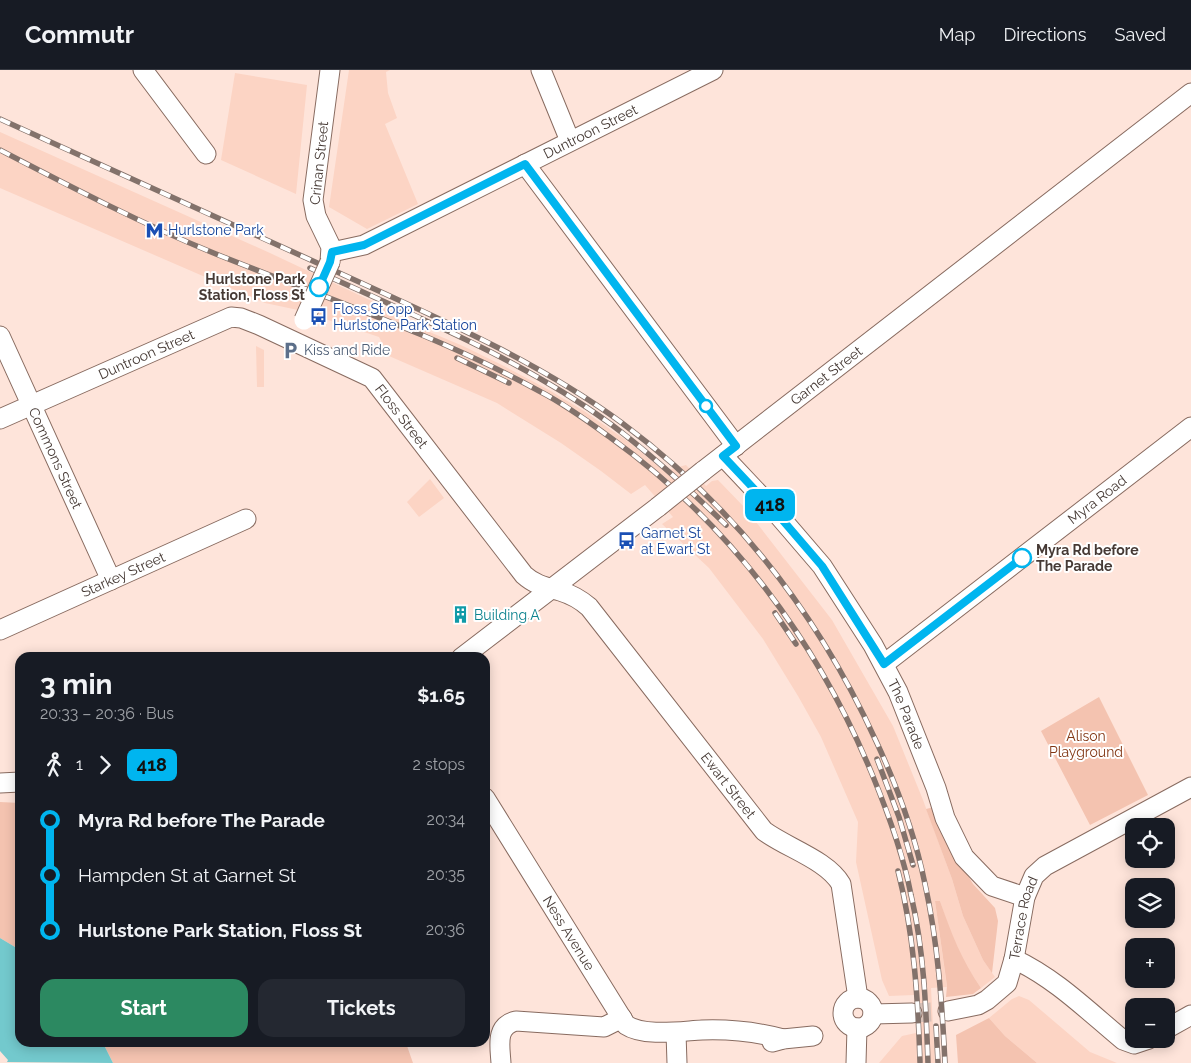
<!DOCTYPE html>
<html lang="en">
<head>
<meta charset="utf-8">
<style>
	:root { --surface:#171b24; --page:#242831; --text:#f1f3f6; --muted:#9ea1a6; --line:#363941; --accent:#2c8961 }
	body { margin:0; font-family:Raleway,sans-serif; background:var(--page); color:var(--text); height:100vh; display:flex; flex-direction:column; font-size:19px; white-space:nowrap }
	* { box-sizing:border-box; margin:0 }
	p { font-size:16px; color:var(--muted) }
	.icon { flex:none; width:28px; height:28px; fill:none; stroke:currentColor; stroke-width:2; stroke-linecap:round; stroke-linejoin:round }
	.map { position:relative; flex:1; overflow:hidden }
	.side { position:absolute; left:15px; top:582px; width:475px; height:395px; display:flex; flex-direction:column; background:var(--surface); border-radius:15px; box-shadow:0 2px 12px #0003 }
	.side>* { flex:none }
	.badge { padding:0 10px; border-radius:8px; font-size:18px; line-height:32px }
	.controls { position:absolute; left:1125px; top:748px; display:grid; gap:10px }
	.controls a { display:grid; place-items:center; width:50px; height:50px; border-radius:10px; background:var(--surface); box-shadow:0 2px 12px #0003; font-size:25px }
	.map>.badge { position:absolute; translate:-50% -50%; box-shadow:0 0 0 2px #fff }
	.legs { display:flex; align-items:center; gap:8px; height:55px; padding:0 25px; font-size:16px }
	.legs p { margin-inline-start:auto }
	.summary { display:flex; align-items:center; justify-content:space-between; height:85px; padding:0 25px }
	h1 { font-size:28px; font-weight:700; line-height:38px }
	.primary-button { display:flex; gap:10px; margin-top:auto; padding:10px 25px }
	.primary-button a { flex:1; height:58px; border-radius:15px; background:var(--accent); color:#fff; font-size:20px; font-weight:700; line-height:58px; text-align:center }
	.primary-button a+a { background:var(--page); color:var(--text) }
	ul { padding:0 25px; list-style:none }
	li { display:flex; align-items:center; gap:18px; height:55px; font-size:19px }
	li i { display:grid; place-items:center; width:8px; height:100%; margin:0 6px; background:currentColor }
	li i::after { content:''; width:12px; height:12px; margin:-6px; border:4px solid; border-radius:50%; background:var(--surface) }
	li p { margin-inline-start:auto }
	li:first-child i { background:linear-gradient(#0000 50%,currentColor 0) }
	li:last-child i { background:linear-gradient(currentColor 50%,#0000 0) }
	header { display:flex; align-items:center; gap:30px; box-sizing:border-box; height:70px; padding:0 25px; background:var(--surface); border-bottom:1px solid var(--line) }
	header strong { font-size:24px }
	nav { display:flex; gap:28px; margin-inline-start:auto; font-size:18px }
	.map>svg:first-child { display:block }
	.built { fill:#fcd4c4 }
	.green { fill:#f4c3b0 }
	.water { fill:#73c9cd }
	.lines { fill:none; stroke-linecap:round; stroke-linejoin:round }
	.minor-tunnel { stroke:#d9c2b9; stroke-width:19; stroke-dasharray:19 9; stroke-linecap:butt }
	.minor-casing { stroke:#886b60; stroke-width:21 }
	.minor { stroke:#fff; stroke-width:19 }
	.rail-casing { stroke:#83726b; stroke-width:5.5 }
	.rail { stroke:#fff; stroke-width:4; stroke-dasharray:11; stroke-linecap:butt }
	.minor-bridge-casing { stroke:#886b60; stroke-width:21; stroke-linecap:butt }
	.minor-bridge { stroke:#fff; stroke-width:19 }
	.line-1-casing { stroke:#fff; stroke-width:11 }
	.line-1 { stroke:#00b5ef; stroke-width:8 }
	.stop-1-dot { fill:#fff; stroke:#00b5ef; stroke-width:2.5 }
	.labels { text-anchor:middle; stroke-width:4; stroke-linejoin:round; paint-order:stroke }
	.street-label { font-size:14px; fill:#463a35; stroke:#fff }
	.transit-label { font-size:14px; fill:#164399; stroke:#fff; text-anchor:start }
	.stop-label { font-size:14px; font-weight:bold; fill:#463a35; stroke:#fff; text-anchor:end }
	.service-label { font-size:14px; fill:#4e5e75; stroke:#fff; text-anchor:start }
	.culture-label { font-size:14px; fill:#0d838f; stroke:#fff; text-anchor:start }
	.park-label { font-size:14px; fill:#823714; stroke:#fff }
</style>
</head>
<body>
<header>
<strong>Commutr</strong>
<nav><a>Map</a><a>Directions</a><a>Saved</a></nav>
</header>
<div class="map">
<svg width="1191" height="993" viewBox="0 0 1191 993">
	<rect width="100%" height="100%" fill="#fee4da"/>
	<path class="built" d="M349,0H390L386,2L388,23L397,48L385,54L418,134L367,159L329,137Z
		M235,3L307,15L296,124L221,90Z
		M0,62L270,183L395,242L394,247L463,276L504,296L549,320L584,341L630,373L664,401L686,395L706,416L712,411L718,410L746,439L832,550L893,656L923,730L952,809L963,846L983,890L995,907L981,918L965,894L952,868L940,831H935L947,917L931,918L935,993H879L902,966L916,963L914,925L889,926L882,910L856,792L858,752L821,667L798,626L763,569L709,498L662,454L673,447L645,415L631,424L601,401L561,373L497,333L389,286L379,267L298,240L265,233L0,118Z
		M256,276L264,280V317H257Z
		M430,409L444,428L419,447L407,432Z
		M1019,926L1029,930L1090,982L1117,993H1037L1005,966L989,948L1012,929Z"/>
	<path class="green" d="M1099,627L1148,725L1090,755L1041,661Z
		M0,732L20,733V880L0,868Z
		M934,737L955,784L973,814L995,838L998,851L992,903L983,890L963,846L952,809L926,739Z
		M935,831H940C951,863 962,891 981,918L973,924L946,927L947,916Z
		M989,948L1005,966L1037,993H958L956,965Z
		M103,973H406L413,993H113Z"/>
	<path class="water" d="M0,868L20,880V972L103,973L113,993L7,992L8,990L0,981Z"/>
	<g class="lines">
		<path class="minor-tunnel" d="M912,943L948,941"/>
		<defs>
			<g id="minor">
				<path d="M143,0L206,84"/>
				<path d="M330,0L313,130L316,146L331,177L330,192"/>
				<path d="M541,0L570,71"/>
				<path d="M525,94L736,376"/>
				<path id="s1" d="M332,182L364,175L713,0"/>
				<path id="s2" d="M0,266L111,510"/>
				<path id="s3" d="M0,349L231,247L241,248L259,255L372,308L524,505C535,515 546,517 560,521C570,524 581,530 589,537L764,761C787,778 827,790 841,814L858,928"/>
				<path id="s4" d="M723,386L773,439L822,496L873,575L898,622L936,718L945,748L964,787L992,816L1025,827"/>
				<path id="s5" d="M703,401L1191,23"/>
				<path id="s6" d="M0,560L246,449"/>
				<path d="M461,588L658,437"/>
				<path id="s7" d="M884,594L1191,357"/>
				<path d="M0,713L20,712"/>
				<path id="s8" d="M485,728L626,955C644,967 682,961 702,960C729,959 757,962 783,969"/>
				<path d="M1014,889C1055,908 1088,941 1123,970L1134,974L1149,969"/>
				<circle cx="858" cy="943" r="15"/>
				<path id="s9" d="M948,941L978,935L987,930L1007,913L1014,889L1025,827L1034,806L1045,796L1191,717"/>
				<path d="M873,944L912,943"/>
				<path d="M1166,959L1191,945"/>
				<path d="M676,963L677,993"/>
				<path d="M772,972L783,969L813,966"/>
				<path d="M501,993C500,976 495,956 516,951L604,957L622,948"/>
				<path d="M856,993L857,958"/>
			</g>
		</defs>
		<use href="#minor" class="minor-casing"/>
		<use href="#minor" class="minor"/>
		<defs>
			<path id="rail" d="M0,49C112,100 224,151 335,201C433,246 535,289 622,353C734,436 818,544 876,671C897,716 915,765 925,814C938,873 942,933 945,993
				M0,80C71,117 142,154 216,184C325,228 438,265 541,322C566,335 589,352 611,368C729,453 817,571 872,704C888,743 903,783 911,825C924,880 926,937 928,993
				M310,198C412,245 520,288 612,355C652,385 690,420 726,455
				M457,288L509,313
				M775,543L796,574
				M877,689L899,747L913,795
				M898,801C914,864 918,928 920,992
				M936,956L938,993"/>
		</defs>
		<use href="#rail" class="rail-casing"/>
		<use href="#rail" class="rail"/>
		<defs>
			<path id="minor-bridge" d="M304,250L330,192
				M658,437L703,401"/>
		</defs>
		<use href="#minor-bridge" class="minor-bridge-casing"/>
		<use href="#minor-bridge" class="minor-bridge"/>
	</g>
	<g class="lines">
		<defs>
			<path id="line-1" d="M319,217L330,192L332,182L364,175L525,94L736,376L723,386L773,439L822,496L884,594L1022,488"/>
		</defs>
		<use href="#line-1" class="line-1-casing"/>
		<use href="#line-1" class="line-1"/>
	</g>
	<defs>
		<symbol id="metro-bare" viewBox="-9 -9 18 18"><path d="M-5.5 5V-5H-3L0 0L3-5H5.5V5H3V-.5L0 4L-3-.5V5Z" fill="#1a4fb4" stroke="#fff" stroke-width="2.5" paint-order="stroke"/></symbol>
		<symbol id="bus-bare" viewBox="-9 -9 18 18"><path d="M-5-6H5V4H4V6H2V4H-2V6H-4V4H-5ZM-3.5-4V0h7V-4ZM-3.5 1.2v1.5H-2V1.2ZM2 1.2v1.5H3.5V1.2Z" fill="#1a4fb4" stroke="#fff" stroke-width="2.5" paint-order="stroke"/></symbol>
		<symbol id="parking-bare" viewBox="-9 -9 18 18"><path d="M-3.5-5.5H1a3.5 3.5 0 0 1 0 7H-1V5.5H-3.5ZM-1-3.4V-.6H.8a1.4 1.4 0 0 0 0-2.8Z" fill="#5c6f8a" stroke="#fff" stroke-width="2.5" paint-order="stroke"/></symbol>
		<symbol id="building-bare" viewBox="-9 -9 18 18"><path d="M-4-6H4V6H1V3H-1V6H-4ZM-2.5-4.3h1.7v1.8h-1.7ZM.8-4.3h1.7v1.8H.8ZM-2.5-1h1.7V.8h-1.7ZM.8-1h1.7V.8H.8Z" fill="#0f9aa8" stroke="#fff" stroke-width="2.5" paint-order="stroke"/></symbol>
	</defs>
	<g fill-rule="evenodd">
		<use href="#metro-bare" x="142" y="148" width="25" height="25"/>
		<use href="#bus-bare" x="306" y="234" width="25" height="25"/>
		<use href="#parking-bare" x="278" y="268" width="25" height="25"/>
		<use href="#bus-bare" x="614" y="458" width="25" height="25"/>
		<use href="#building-bare" x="448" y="532" width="25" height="25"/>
	</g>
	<g class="stop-1-dot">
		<circle cx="319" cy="217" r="9"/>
		<circle cx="706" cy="336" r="6"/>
		<circle cx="1022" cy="488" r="9"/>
	</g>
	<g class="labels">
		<g class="street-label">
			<text dy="5" stroke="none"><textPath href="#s1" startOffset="286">Duntroon Street</textPath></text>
			<text transform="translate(319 93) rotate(-84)" y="5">Crinan Street</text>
			<text dy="5" stroke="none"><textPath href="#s3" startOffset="160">Duntroon Street</textPath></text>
			<text dy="5" stroke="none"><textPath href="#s5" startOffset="156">Garnet Street</textPath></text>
			<text dy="5" stroke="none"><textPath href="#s3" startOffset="455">Floss Street</textPath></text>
			<text dy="5" stroke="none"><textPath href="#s2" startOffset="134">Commons Street</textPath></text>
			<text dy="5" stroke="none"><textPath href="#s7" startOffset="269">Myra Road</textPath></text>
			<text dy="5" stroke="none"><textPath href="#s6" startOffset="135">Starkey Street</textPath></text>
			<text dy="5" stroke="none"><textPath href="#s4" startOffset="319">The Parade</textPath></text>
			<text dy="5" stroke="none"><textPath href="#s3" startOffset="955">Ewart Street</textPath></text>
			<text dy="5" stroke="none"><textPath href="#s9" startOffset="134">Terrace Road</textPath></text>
			<text dy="5" stroke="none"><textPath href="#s8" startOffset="159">Ness Avenue</textPath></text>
		</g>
		<g class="transit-label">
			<text x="168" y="165">Hurlstone Park</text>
			<text x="333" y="244">Floss St opp<tspan x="333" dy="16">Hurlstone Park Station</tspan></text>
			<text x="641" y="468">Garnet St<tspan x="641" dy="16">at Ewart St</tspan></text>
		</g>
		<g class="stop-label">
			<text x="305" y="214">Hurlstone Park<tspan x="305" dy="16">Station, Floss St</tspan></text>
			<text x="1036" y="485" text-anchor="start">Myra Rd before<tspan x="1036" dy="16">The Parade</tspan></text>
		</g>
		<g class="service-label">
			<text x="304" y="285">Kiss and Ride</text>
		</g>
		<g class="culture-label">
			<text x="474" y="550">Building A</text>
		</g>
		<g class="park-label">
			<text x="1086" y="671">Alison<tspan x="1086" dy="16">Playground</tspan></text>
		</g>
	</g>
</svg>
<div class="controls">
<a><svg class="icon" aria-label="locate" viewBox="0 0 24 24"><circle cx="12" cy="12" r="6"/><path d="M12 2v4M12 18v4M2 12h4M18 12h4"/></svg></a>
<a><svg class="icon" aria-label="layers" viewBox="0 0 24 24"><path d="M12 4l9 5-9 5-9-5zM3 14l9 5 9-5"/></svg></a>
<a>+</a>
<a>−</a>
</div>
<b class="badge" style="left:770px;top:435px;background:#00b5ef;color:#111">418</b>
<section class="side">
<div class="summary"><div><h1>3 min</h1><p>20:33 – 20:36 · Bus</p></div><b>$1.65</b></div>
<div class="legs"><svg class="icon" aria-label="walk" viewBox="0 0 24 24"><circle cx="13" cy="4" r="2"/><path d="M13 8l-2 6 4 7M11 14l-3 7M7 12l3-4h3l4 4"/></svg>1<svg class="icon" aria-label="forward" viewBox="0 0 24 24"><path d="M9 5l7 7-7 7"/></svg><b class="badge" style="background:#00b5ef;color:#111">418</b><p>2 stops</p></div>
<ul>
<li><i style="color:#00b5ef"></i><b>Myra Rd before The Parade</b><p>20:34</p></li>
<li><i style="color:#00b5ef"></i><span>Hampden St at Garnet St</span><p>20:35</p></li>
<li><i style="color:#00b5ef"></i><b>Hurlstone Park Station, Floss St</b><p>20:36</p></li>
</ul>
<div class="primary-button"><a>Start</a><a>Tickets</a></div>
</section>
</div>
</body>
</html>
